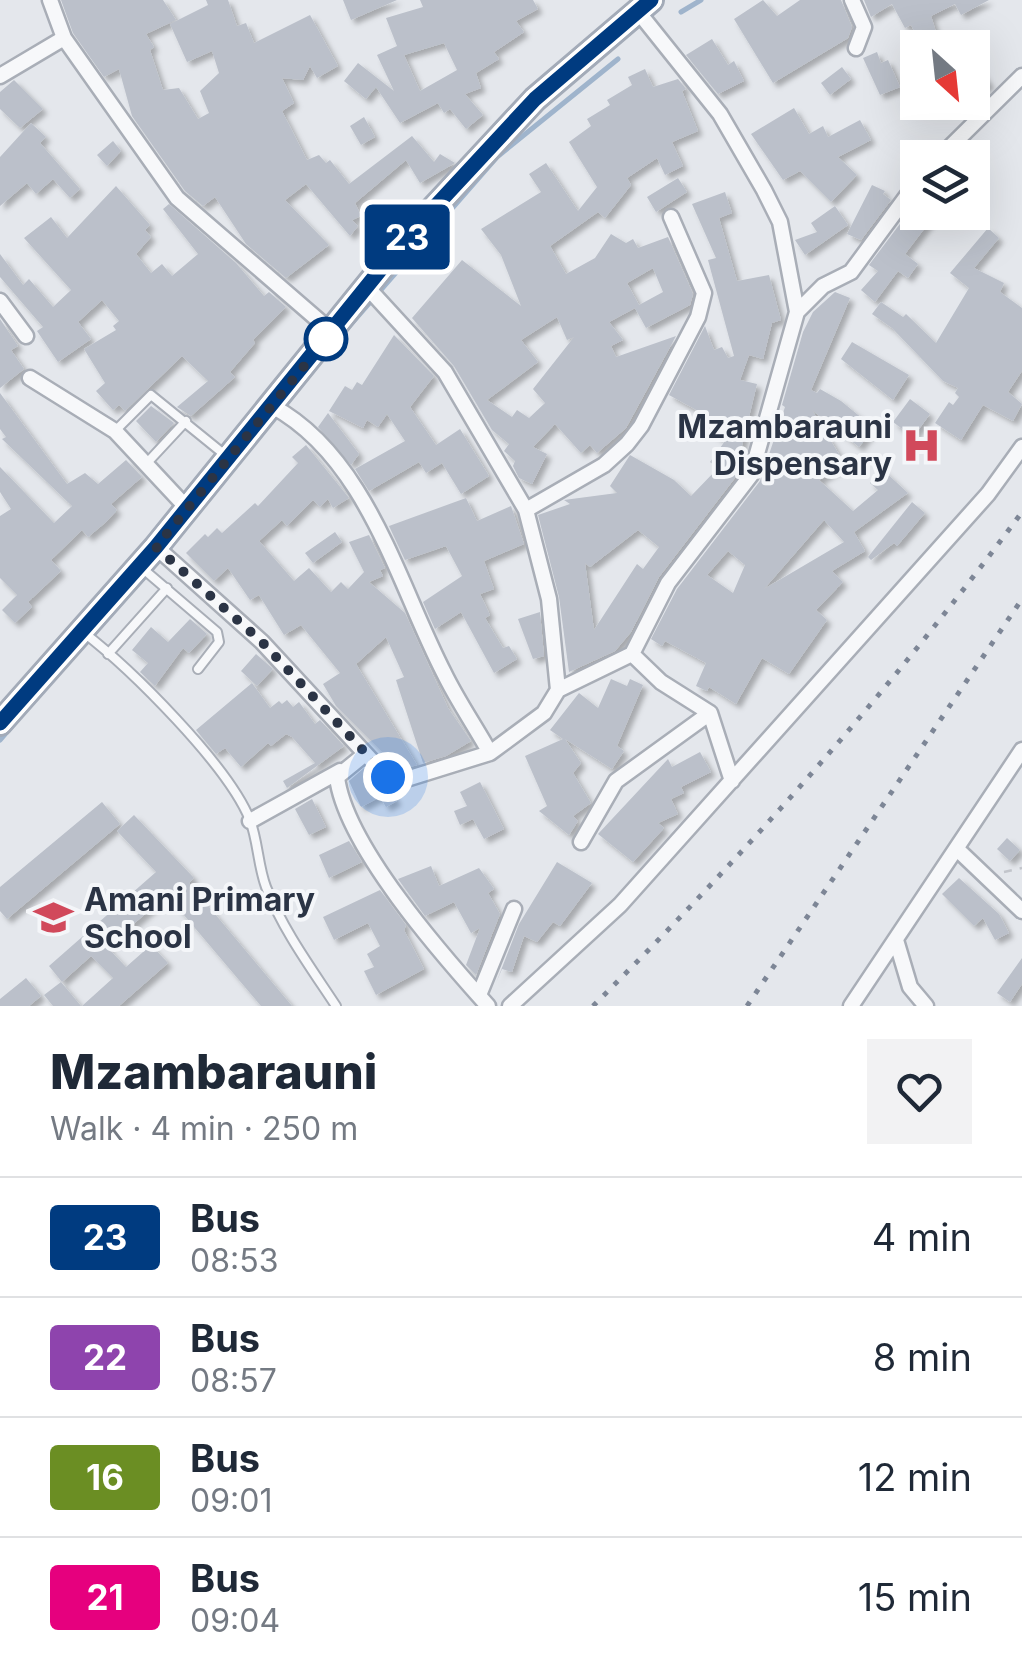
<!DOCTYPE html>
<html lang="en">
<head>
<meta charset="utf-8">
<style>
	:root { --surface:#fff; --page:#f2f2f3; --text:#1f2937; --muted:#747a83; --line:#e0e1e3 }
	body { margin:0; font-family:Inter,sans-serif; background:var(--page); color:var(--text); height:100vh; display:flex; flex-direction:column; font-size:38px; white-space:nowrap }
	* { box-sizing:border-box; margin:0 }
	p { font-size:32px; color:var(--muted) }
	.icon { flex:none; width:55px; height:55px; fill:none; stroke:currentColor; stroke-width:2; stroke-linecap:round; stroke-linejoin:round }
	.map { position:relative; height:1006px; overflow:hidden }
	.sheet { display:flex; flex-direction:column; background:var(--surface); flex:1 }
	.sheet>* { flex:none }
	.badge { padding:0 20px; border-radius:8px; font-size:35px; line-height:65px }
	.needle { width:65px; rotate:153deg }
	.tools { position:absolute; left:900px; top:30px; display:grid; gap:20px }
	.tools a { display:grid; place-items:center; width:90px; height:90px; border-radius:0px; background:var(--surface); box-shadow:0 10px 40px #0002; font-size:50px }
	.you { position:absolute; width:50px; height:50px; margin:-25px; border:8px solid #fff; border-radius:50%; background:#1a73e8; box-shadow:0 0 0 15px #1a73e833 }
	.map>.badge { position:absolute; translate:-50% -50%; box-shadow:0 0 0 5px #fff }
	.round { display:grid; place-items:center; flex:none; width:105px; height:105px; border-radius:0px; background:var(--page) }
	.overview { display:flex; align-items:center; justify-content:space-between; height:170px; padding:0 50px }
	h1 { font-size:48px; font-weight:800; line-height:75px }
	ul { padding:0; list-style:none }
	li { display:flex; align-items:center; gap:30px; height:120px; padding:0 50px; border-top:2px solid var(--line) }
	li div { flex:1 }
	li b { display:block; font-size:38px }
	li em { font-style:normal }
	li .badge { min-width:110px; font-weight:700; text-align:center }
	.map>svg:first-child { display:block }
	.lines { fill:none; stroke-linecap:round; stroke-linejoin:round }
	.stream { stroke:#9fb4cc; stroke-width:5 }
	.building { fill:#bbc0ca; fill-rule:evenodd; filter:url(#shadow) }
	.lane-casing { stroke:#a9aeb7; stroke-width:12 }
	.street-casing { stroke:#a9aeb7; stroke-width:19 }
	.primary-casing { stroke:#a3abb8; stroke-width:28 }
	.path { stroke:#c2c5cb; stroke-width:2.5; stroke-dasharray:8 8; stroke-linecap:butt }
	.lane { stroke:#f7f8fa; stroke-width:8 }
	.street { stroke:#f7f8fa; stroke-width:14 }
	.primary { stroke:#fff; stroke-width:22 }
	.rail { stroke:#7d8696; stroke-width:5; stroke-dasharray:5 10; stroke-linecap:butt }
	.line-casing { stroke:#fff; stroke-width:22 }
	.line { stroke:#003b80; stroke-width:15 }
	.walk { stroke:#2b3445; stroke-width:10; stroke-dasharray:0 18 }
	.stop-dot { fill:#fff; stroke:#003b80; stroke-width:5 }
	.labels { text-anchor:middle; stroke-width:8; stroke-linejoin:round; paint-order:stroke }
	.poi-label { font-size:32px; font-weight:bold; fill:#2b3445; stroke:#f4f6f9; text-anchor:end }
</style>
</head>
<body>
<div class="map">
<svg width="1022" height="1006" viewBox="0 0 1022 1006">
	<defs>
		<filter id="shadow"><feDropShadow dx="4.5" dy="4.5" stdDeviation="2.5" flood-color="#0004"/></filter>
	</defs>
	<rect width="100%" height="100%" fill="#e4e7ec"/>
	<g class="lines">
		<path class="stream" d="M681,12L701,0
			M338,339L497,157L618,59
			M0,740L12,726"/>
	</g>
	<path class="building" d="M61,0H163L176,20L146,34L154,47L150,50L163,90L179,88L198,119L209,113L200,91L219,73L212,51L187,62L170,24L208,5L206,0H228L237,26L246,23L254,43L310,15L338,66L317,78L310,66L303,80L282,78L294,103L282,111L307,160L319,155L326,163L330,160L349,184L412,136L434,162L440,154L455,163L420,183L406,160L355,203L361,216L352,220L358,226L350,236L306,184L285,200L329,245L286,278L246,244L215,197L203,206L185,191L132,116L119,69L104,77L73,33Z
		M343,0H397L351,20Z
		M420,0H533L538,9L516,21L524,32L494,52L499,59L476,73L481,88L465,94L483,115L466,129L450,109L444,113L438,103L400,123L376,87L366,99L344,81L358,63L394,91L377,55L397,46L386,18L423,7ZM444,43L457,70L420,91L404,55Z
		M763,0L777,16L800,0H841L852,27L848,38L773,83L734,19Z
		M864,0H989L961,15L955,4L931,16L941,48H923L911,25L905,28L892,4L871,17Z
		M712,39L728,65L734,61L744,81L718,94L686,55Z
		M877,52L881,63L888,60L900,87L880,95L863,58Z
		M972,59L990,84L972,97Z
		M842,67L851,79L830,95L821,83Z
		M645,69L653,87L678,79L686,89L682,91L698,131L672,142L683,166L665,175L657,158L627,178L631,185L605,218L598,212L550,246L566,274L595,258L611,234L626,243L633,239L638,248L668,237L693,294L690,305L646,328L635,308L609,322L623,340L611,346L616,357L676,336L626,428L597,453L590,445L581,453L555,424L533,447L547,454L532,484L519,478L513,466L515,461L504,451L509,444L492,430L454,366L412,318L462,260L521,306L501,255L481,229L541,192L529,174L546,163L578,211L597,187L569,142L591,126L587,119L610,105L607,100L632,85L628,77ZM653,268L663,292L639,305L627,283ZM557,317L567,340L574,337L533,389L545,403L529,418L517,410L512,417L487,400L538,362L521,340Z
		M14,80L43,109L20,128L0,109V92Z
		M794,108L809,134L823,126L828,137L860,120L871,140L838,157L857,175L831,202L800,171L783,180L751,134Z
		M364,117L375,137L361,145L350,126Z
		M31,123L46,137L40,143L80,189L70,198L53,179L36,194L27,183L0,206V157Z
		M113,141L121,151L107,166L97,155Z
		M678,178L687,192L656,212L647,197Z
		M872,185L885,191L883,194L891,200L861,240L847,234Z
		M116,186L150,225L145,230L151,237L136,254L151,273L162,264L172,276L198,254L163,209L169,204L236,263L264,296L269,292L286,307L253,340L255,343L230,372L235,377L191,416L177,407L208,381L182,356L125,411L119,405L113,410L96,391L105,383L84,349L116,330L113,326L119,321L102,300L78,322L91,339L58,362L37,331L43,327L0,277V254L23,285L29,279L53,307L71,290L24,238L51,217L67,238Z
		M725,192L732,213L719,218L737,281L769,275L781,320L772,323L763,359L749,355L740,380L757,384L741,450L746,452L741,470L659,577L631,632L615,651L569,672L559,597L538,515L570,504L564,500L617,493L610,486L630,455L674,480L691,496L718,468L710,462L725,441L696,423L702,413L669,395L705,326L714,350L722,347L728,358L734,356L708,260L716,258L692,204ZM638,530L659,547L643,569L637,564L594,630L585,563L590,567Z
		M918,200V212H937L905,254L918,264L908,278L898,271L875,302L861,290L878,271L869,265Z
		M835,206L848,225L805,255L795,240L817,232L811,223Z
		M988,228L999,238L974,268L1004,283L1000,292L1022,308V371L1008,392L1022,404L1013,421L983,405L961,440L935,423L949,402L953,405L959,397L955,393L958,388L943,381L892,328L872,314L881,302L903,317L906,314L936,343L969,288L950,273Z
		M835,292L850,298L811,390L817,393L820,389L841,401L874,428L859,447L812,410L845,464L819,480L853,511L878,490L870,483L882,469L908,493L854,532L865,551L832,571L843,582L816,610L827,620L789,674L762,658L736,704L709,687L707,691L696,686L706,663L665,641L662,646L651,639L677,589L760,481L785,407L782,405L803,332L813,312ZM824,520L844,542L764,589ZM728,551L745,565L733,593L707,575Z
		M0,319L18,346L11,350L24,369L0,388Z
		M394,335L434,376L410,407L436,445L460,429L489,476L461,494L442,463L426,473L419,462L369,491L355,469L405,441L387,414L378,427L367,420L363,428L329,411L345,386L352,390L357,382L362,385Z
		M852,342L909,375L893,400L841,359Z
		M0,393L67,484L85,473L98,484L126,460L142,477L111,504L117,510L106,522L88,537L82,530L51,560L61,571L28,602L32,607L15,623L2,610L17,595L0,578V516L11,509L0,492V467L54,523L72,506L2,439L6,437L0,429Z
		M910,399L930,414L913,437L893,422Z
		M151,406L174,423L156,442L136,421Z
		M328,413L359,454L351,465L318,427Z
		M306,445L349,498L333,508L328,499L320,507L313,500L287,526L282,520L259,541L294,581L309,568L331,592L341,582L348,589L364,572L349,542L369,535L385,568L380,570L383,576L369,582L405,613L448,708L471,741L446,756L423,763L396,680L404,677L386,637L356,664L417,765L400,770L336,706L323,684L340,673L301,625L284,635L259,595L250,600L228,568L214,581L186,553L205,534L208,537L217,528L222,533L255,503L258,506L298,463L292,457Z
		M466,498L477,521L511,506L524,544L484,561L494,589L480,594L490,615L485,618L503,648L509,646L517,659L494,673L461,612L435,629L423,602L462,576L446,546L405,560L389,526Z
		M912,502L925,513L897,546L894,543L871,560L868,557Z
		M335,532L342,542L313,563L305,553Z
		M540,612L544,656L533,659L518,619Z
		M190,619L207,634L189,653L183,648L155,686L140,672L148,663L132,650L151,627L168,642Z
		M256,654L273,669L257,686L241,671Z
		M611,679L627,686L630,679L643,685L617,746L624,751L612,769L565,739L581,763L573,773L591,803L573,816L578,821L569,835L539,811L547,806L525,756L563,739L550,730L579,693L598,708Z
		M252,683L270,708L279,701L282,704L287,700L293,707L299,702L315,724L320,720L344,746L287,788L283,781L315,763L292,737L286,734L271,746L268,743L241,767L225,748L216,754L196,730Z
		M700,752L711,772L681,787L684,793L671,799L678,814L658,823L664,828L633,862L598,834L668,759L672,767Z
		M364,768L390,789L397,801L386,807L380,797L361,807L349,781Z
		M480,782L504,829L484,839L473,819L460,825L454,811L467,806L460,792Z
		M312,799L326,827L309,835L295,809Z
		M102,802L120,824L7,919L0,911V887Z
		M134,815L194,878L189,883L292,1006H261L167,895L107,947L126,967L151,945L168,963L119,1006H82L113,978L91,956L62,982L49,966L156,872L117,831Z
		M1007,838L1020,850L1010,861L997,849Z
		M349,841L362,862L329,878L319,855Z
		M557,862L592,883L560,926L553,922L537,942L524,936L512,972L502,969L496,983L519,924Z
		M431,866L439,886L479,868L494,889L488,893L500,914L476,975L466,965L480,928L471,933L454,902L425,916L398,879Z
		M959,878L999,914L1009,933L995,940L983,918L974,926L942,894Z
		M380,890L406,925L404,930L424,969L376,995L364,971L374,967L367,954L380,946L368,923L334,940L323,917Z
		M1022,958V984L1010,1002L997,993Z
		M26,978L41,996L29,1006H0V999Z
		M61,982L81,1006H53L44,995Z"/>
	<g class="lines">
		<defs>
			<path id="lane" d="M116,430L151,395L225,455
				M146,464L186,421
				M142,568L217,632L219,642L198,669
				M83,632C131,669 228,765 250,820C258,841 258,866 266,887C283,930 311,968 336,1006
				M108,654L167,588"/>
			<path id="street" d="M50,0L64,38L177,198L332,332
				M852,0L864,27L856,48
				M0,76L64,38
				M939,158L1022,76
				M367,287L445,372L526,510L549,599L558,690
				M0,301L26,336
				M797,312L823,286L851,272L918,181
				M30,378L115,431L186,507
				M272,406C367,457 398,584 444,673C457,700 475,726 490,753
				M526,510L604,465L627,444L641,426L698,317L704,293L671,217
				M156,547L262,642L387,777L400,781L490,753L544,713L558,690L632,654L661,682L710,713L732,781
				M632,654L668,583L751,475L797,312L780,222L764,190L720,114L636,9
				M364,755L337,777C345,845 443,956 488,1006
				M250,821L340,771
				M581,842L616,781L710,713
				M958,850L1022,911
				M896,940L910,987L926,1006
				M479,995L514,909
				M510,1006L620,905L988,494L1022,447
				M851,1006L1022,750"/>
			<path id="primary" d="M0,723L156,547L406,238L535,99L651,0"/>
		</defs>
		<use href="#lane" class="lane-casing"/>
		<use href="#street" class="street-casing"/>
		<use href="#primary" class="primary-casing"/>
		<path class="path" d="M1004,872L1022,868"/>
		<use href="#lane" class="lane"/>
		<use href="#street" class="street"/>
		<use href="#primary" class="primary"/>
		<path class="rail" d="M593,1006C747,853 893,687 1022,512
			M747,1006L1022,599"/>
	</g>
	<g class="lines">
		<defs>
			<path id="line" d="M0,723L156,547L406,238L535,99L651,0"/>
		</defs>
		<use href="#line" class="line-casing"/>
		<use href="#line" class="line"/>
		<path class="walk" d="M326,339L332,332L156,547L262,642L388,777"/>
	</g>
	<defs>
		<symbol id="hospital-bare" viewBox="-9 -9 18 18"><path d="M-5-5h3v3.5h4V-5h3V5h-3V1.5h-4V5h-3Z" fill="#d1495b" stroke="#f4f6f9" stroke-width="2.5" paint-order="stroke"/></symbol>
		<symbol id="school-bare" viewBox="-9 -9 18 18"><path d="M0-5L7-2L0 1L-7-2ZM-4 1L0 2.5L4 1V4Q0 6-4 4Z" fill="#d1495b" stroke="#f4f6f9" stroke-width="2.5" paint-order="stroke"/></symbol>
	</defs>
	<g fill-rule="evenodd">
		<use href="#hospital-bare" x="894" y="418" width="55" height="55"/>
		<use href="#school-bare" x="26" y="890" width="55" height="55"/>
	</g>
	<circle class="stop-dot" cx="326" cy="339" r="20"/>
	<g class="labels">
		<g class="poi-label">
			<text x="892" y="438">Mzambarauni<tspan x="892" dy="37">Dispensary</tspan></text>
			<text x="84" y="911" text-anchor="start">Amani Primary<tspan x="84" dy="37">School</tspan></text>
		</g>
	</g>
</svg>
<div class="tools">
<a><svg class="needle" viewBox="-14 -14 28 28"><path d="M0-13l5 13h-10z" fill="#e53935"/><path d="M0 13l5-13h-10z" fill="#747a83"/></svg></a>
<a><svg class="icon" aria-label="layers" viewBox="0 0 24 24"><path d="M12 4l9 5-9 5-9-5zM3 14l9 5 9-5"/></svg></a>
</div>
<div class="you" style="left:388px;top:777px"></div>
<b class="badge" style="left:407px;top:237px;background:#003b80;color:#fff">23</b>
</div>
<section class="sheet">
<div class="overview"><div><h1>Mzambarauni</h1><p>Walk · 4 min · 250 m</p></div><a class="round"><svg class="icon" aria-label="heart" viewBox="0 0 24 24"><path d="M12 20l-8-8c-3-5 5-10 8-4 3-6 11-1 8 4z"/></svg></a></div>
<ul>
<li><span class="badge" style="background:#003b80;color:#fff">23</span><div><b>Bus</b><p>08:53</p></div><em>4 min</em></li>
<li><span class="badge" style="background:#8e44ad;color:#fff">22</span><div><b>Bus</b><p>08:57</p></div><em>8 min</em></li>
<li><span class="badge" style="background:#6b8e23;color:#fff">16</span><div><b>Bus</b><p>09:01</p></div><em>12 min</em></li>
<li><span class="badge" style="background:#e6007e;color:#fff">21</span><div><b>Bus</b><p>09:04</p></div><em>15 min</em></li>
</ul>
</section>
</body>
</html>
